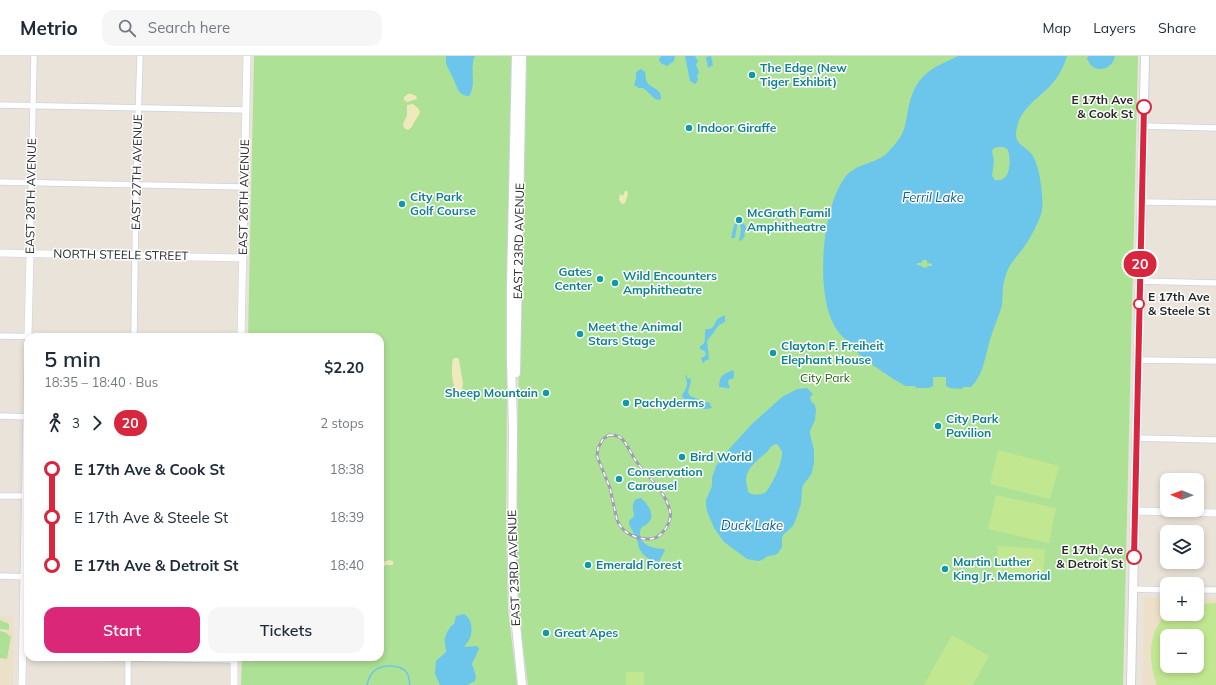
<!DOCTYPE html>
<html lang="en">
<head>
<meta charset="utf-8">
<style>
	:root { --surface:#fff; --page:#f6f6f7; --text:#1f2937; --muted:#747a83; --line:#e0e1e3; --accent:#db2777 }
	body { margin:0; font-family:Mulish,sans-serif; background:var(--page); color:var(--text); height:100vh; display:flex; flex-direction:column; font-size:15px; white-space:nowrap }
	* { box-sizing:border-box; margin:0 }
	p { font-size:13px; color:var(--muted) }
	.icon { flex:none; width:22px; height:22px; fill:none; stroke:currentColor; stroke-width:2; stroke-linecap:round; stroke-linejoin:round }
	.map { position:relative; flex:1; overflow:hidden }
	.side { position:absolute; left:24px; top:277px; width:360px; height:328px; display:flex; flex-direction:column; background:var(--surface); border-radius:12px; box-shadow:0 2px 6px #0003 }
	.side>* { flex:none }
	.badge { padding:0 8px; border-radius:13px; font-size:14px; line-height:26px }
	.needle { width:26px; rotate:271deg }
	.tools { position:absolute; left:1160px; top:417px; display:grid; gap:8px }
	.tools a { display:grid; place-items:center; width:44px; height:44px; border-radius:8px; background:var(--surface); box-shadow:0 2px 6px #0003; font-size:20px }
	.map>.badge { position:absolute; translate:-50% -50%; box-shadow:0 0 0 2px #fff }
	.legs { display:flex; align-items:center; gap:6px; height:44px; padding:0 20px; font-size:13px }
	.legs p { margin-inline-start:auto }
	.overview { display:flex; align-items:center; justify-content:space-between; height:68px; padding:0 20px }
	h1 { font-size:22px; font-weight:600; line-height:30px }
	.cta { display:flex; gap:8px; margin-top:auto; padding:8px 20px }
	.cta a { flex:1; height:46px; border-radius:12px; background:var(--accent); color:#fff; font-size:16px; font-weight:600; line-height:46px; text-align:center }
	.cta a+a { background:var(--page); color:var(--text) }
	ul { padding:0 20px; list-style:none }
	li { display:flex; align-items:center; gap:14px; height:48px; font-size:15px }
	li i { display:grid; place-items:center; width:6px; height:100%; margin:0 5px; background:currentColor }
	li i::after { content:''; width:10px; height:10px; margin:-5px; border:3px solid; border-radius:50%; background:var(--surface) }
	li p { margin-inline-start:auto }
	li:first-child i { background:linear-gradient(#0000 50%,currentColor 0) }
	li:last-child i { background:linear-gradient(currentColor 50%,#0000 0) }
	header { display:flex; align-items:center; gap:24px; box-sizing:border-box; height:56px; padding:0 20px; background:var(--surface); border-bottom:1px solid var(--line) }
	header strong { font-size:19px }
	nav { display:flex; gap:22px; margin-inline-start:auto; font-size:14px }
	.search { width:280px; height:36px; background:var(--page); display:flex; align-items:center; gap:10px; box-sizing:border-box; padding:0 14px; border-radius:12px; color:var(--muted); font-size:15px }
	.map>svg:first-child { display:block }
	.education { fill:#ece1c8; fill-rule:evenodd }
	.green { fill:#ade195 }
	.sand { fill:#f0e9bb }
	.pitch { fill:#c1e891; fill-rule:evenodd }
	.water { fill:#6cc6ec; fill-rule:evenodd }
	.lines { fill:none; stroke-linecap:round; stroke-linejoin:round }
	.stream { stroke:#6cc6ec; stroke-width:1.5 }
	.minor-casing { stroke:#ced1e1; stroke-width:7 }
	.tertiary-casing { stroke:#ced1e1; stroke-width:8 }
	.secondary-casing { stroke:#ced1e1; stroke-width:10 }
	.minor { stroke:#fff; stroke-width:5.5 }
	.tertiary { stroke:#fff; stroke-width:7 }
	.secondary { stroke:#fff; stroke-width:8 }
	.rail-casing { stroke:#9c9fb2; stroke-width:3 }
	.rail { stroke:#fff; stroke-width:1.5; stroke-dasharray:4.5; stroke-linecap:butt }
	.line-1-casing { stroke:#fff; stroke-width:9 }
	.line-1 { stroke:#d7263d; stroke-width:6 }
	.culture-dot { fill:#0f9aa8; stroke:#fff; stroke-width:1.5 }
	.stop-1-dot { fill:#fff; stroke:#d7263d; stroke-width:2 }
	.labels { text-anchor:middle; stroke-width:3; stroke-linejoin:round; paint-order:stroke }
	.culture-label { font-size:12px; font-weight:bold; fill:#0d838f; stroke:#fff; text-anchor:start }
	.stop-label { font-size:12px; font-weight:bold; fill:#272727; stroke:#fff; text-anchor:end }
	.street-label { font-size:12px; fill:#272727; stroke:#fff }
	.park-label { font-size:12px; fill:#27621a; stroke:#fff }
	.water-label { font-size:13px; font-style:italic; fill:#0f6294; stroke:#fff }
</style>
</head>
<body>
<header>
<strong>Metrio</strong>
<div class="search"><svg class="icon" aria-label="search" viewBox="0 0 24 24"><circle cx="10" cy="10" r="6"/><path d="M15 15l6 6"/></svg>Search here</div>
<nav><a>Map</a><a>Layers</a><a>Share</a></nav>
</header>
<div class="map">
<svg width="1216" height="629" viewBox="0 0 1216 629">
	<rect width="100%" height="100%" fill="#eae3d9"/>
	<path class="education" d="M1144,541L1167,542V558H1197V542L1216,543V629H1143ZM1167,580H1197V610H1167Z
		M0,560H14L13,629H0Z"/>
	<path class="green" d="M254,0H512L508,184L506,470L508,553L517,629H241L242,601H380V281H248Z
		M526,0H1138L1123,629H528L518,552L516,510V435L519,304V227L524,154V122Z
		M0,564L9,568V574L0,573Z
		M0,575L7,577L8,579L11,580L7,603L0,602Z"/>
	<path class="sand" d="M408,38H411L416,40L417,43L407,46L404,44V41Z
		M413,48L418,52L420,56C418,62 414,65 412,71L408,74L404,72L403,68L407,59V49Z
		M625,135H627C629,139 626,143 625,147L622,148L619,144L620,138L623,140Z
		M455,302H458L459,304L463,327L462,335L459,336C451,332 451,311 453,303Z
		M389,504L393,505V509H386L380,513V507Z"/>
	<path class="pitch" d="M998,394L1059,410L1050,443L990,428Z
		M996,439L1056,452L1049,487L988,473Z
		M998,490L1045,493L1043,520L996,517Z
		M1216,547V629H1157C1148,606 1147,576 1167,558H1197V548ZM1167,580H1197V610H1167Z
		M952,579L989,600L973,629H924Z
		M626,616H644V629H626Z"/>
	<path class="water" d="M446,0H475C469,12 477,30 469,40C458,40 457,30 453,22C449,12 445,11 446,0Z
		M661,0H675L674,5L667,10C662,8 656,6 661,0Z
		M685,0H695L698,5L696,9L699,16L697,20L698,23L697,26L695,28L690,25Z
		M711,0L713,9L708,12L706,1Z
		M958,0H1067C1064,11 1058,21 1051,29C1039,42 1021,52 1017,71C1012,91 1027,88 1034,102C1039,112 1041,127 1042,138C1042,143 1043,148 1042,153C1041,163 1030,183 1024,191C1017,201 1008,209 1005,222C1002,230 1003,240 1002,249C999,261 993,272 990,284C985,300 984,318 971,331H963L962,333L950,332L946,330V321H933V330L929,332H916L915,330C913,330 909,330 906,330C900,328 864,304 859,298C857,296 856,293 855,290C852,287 849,285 845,283C841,280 836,273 834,269C815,236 822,150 846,120C856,108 873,108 885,99C890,95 895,88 899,83C905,75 906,64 908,54C911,37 918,21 934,12C941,8 950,4 958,0ZM998,91H1004L1008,94C1011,105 1011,127 995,124L992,120L994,105L992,95L994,92ZM923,204H927V207L932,208V210H927V212L922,211V210L917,209V207H921Z
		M1088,0H1115C1114,9 1103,17 1093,11C1091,10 1089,6 1087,3Z
		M641,13L645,16C646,19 645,23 647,26C651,33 662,32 661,43L658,44C653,43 648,35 643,32H639L634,29L636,23V16Z
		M737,166L744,168L747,173L744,177L745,180L741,185L739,184C740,179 742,173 740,169H737V171L735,182H731L734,169Z
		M725,259V266L719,269L707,285L709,302L708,304H706L703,307L701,302L705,300C707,295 704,295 700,293V290C708,287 703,279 706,273C716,274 713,266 719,262C719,262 725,259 725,259Z
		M733,314C735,317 734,320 733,323H729L728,327L730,331L728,333L727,332L719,331C720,318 723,319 733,314Z
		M686,318L688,323L690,322L691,325L688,336L690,340L696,342L703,347L709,346L712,352C700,355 686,352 682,339C684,336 687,332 687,327C687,323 685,322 686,318Z
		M807,332L813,338L810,341L811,345L815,349L816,354L815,364L810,375V378L814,394V407L811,419L803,429L802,433L801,448L795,466L793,470L783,479L782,482V491L778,497L775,499L768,500L762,504L758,505L747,503L724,486L714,472L707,455L706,449V444L712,430V422L716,410L721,402L752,368L782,341L797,333ZM777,388C779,391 781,393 782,396C783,406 772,430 765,437C759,439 754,440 748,436C748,432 746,428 746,424C746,412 759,403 767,396C769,394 770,391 773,389Z
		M641,442C648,448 657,461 647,468C645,470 643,470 641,472C636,487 651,493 664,493L665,494L659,506C651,506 642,499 639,492C638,489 638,485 636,482C634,477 631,473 629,468V465L634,460C633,453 631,448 636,443Z
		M464,558C472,562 473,575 470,582C468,586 466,588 464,591L477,590L479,593L472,608L476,620L475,625L467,629H440L435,618L436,605L446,596C446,591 444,586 445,582C446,577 450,570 454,568L456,560Z"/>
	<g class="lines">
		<path class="stream" d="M367,629C368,624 370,619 374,615C382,608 401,608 407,617C409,620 409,625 410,629"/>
		<defs>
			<path id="minor" d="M0,49L246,54
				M1143,70L1216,72
				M0,126L244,131
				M1142,146L1216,147
				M30,197L34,0
				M1140,225L1216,227
				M0,280L56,281
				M134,281L136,129L140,0
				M1138,304L1216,305
				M0,360L28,361
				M1136,382L1216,384
				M0,440H28
				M0,520L28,521
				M1133,533L1167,534
				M1197,534H1216
				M64,601L234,604
				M128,629V601"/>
			<path id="tertiary" d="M0,197L243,202
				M28,281L30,197
				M241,281L247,0
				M1135,455L1216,457
				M22,629L28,299
				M234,629V601"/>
			<path id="secondary" d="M516,0L511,230V306L513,370L512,519L515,559L522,629
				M516,317L522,0
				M1131,629L1145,0"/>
		</defs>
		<use href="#minor" class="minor-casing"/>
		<use href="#tertiary" class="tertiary-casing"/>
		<use href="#secondary" class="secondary-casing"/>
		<use href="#minor" class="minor"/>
		<use href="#tertiary" class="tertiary"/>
		<use href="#secondary" class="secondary"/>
		<defs>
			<path id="rail" d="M609,379C614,379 617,379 621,382C627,387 631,398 636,405C648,422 665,434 670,455C672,463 667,472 662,477C656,484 648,484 640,482C629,479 622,475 617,464L610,432L597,400L598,392L603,383Z"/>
		</defs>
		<use href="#rail" class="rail-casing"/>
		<use href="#rail" class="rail"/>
	</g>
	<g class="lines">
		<defs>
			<path id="line-1" d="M1134,501L1144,51"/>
		</defs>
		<use href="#line-1" class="line-1-casing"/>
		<use href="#line-1" class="line-1"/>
	</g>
	<g class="culture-dot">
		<circle cx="752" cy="19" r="4"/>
		<circle cx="689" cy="72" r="4"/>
		<circle cx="402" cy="148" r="4"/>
		<circle cx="739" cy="164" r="4"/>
		<circle cx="600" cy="223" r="4"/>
		<circle cx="615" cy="227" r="4"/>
		<circle cx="580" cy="278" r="4"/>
		<circle cx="773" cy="297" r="4"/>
		<circle cx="546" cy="337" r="4"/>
		<circle cx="626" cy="347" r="4"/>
		<circle cx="938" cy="370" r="4"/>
		<circle cx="682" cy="401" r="4"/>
		<circle cx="619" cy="423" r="4"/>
		<circle cx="588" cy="509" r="4"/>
		<circle cx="945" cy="513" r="4"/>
		<circle cx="546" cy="577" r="4"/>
	</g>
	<g class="stop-1-dot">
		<circle cx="1144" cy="51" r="7"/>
		<circle cx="1139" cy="248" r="5"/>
		<circle cx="1134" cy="501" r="7"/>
	</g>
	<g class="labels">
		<g class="culture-label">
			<text x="760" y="16">The Edge (New<tspan x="760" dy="14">Tiger Exhibit)</tspan></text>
			<text x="697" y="76">Indoor Giraffe</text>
			<text x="410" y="145">City Park<tspan x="410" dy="14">Golf Course</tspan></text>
			<text x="747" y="161">McGrath Famil<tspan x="747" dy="14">Amphitheatre</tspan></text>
			<text x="592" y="220" text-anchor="end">Gates<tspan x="592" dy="14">Center</tspan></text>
			<text x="623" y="224">Wild Encounters<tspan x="623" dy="14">Amphitheatre</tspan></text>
			<text x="588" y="275">Meet the Animal<tspan x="588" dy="14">Stars Stage</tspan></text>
			<text x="781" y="294">Clayton F. Freiheit<tspan x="781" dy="14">Elephant House</tspan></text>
			<text x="538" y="341" text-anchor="end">Sheep Mountain</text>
			<text x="634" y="351">Pachyderms</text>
			<text x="946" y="367">City Park<tspan x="946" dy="14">Pavilion</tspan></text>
			<text x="690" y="405">Bird World</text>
			<text x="627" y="420">Conservation<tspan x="627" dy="14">Carousel</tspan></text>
			<text x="953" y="510">Martin Luther<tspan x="953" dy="14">King Jr. Memorial</tspan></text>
			<text x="596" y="513">Emerald Forest</text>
			<text x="554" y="581">Great Apes</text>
		</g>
		<g class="stop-label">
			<text x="1133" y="48">E 17th Ave<tspan x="1133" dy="14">&amp; Cook St</tspan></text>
			<text x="1148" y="245" text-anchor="start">E 17th Ave<tspan x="1148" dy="14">&amp; Steele St</tspan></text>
			<text x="1123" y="498">E 17th Ave<tspan x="1123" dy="14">&amp; Detroit St</tspan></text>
		</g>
		<g class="street-label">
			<text transform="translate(137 116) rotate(-89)" y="4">EAST 27TH AVENUE</text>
			<text transform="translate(31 140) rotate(-89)" y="4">EAST 28TH AVENUE</text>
			<text transform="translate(244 141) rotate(-89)" y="4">EAST 26TH AVENUE</text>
			<text transform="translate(519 185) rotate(-89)" y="4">EAST 23RD AVENUE</text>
			<text transform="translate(121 199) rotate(1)" y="4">NORTH STEELE STREET</text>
			<text transform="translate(514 512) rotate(-92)" y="4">EAST 23RD AVENUE</text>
		</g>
		<g class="park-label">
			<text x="825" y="326">City Park</text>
		</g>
		<g class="water-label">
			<text x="933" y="146">Ferril Lake</text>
			<text x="752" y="474">Duck Lake</text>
		</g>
	</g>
</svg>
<div class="tools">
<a><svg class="needle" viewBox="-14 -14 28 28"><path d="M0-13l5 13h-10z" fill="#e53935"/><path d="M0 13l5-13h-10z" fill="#747a83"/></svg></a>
<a><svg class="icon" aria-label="layers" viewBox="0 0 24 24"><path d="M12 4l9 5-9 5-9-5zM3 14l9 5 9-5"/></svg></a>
<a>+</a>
<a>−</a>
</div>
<b class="badge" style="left:1140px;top:208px;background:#d7263d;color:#fff">20</b>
<section class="side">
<div class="overview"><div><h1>5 min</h1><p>18:35 – 18:40 · Bus</p></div><b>$2.20</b></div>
<div class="legs"><svg class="icon" aria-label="walk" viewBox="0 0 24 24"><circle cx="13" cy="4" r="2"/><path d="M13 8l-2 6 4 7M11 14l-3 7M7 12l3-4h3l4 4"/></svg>3<svg class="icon" aria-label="forward" viewBox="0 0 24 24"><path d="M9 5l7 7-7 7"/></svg><b class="badge" style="background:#d7263d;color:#fff">20</b><p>2 stops</p></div>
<ul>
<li><i style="color:#d7263d"></i><b>E 17th Ave &amp; Cook St</b><p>18:38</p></li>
<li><i style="color:#d7263d"></i><span>E 17th Ave &amp; Steele St</span><p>18:39</p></li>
<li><i style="color:#d7263d"></i><b>E 17th Ave &amp; Detroit St</b><p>18:40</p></li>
</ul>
<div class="cta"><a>Start</a><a>Tickets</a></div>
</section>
</div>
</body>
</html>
